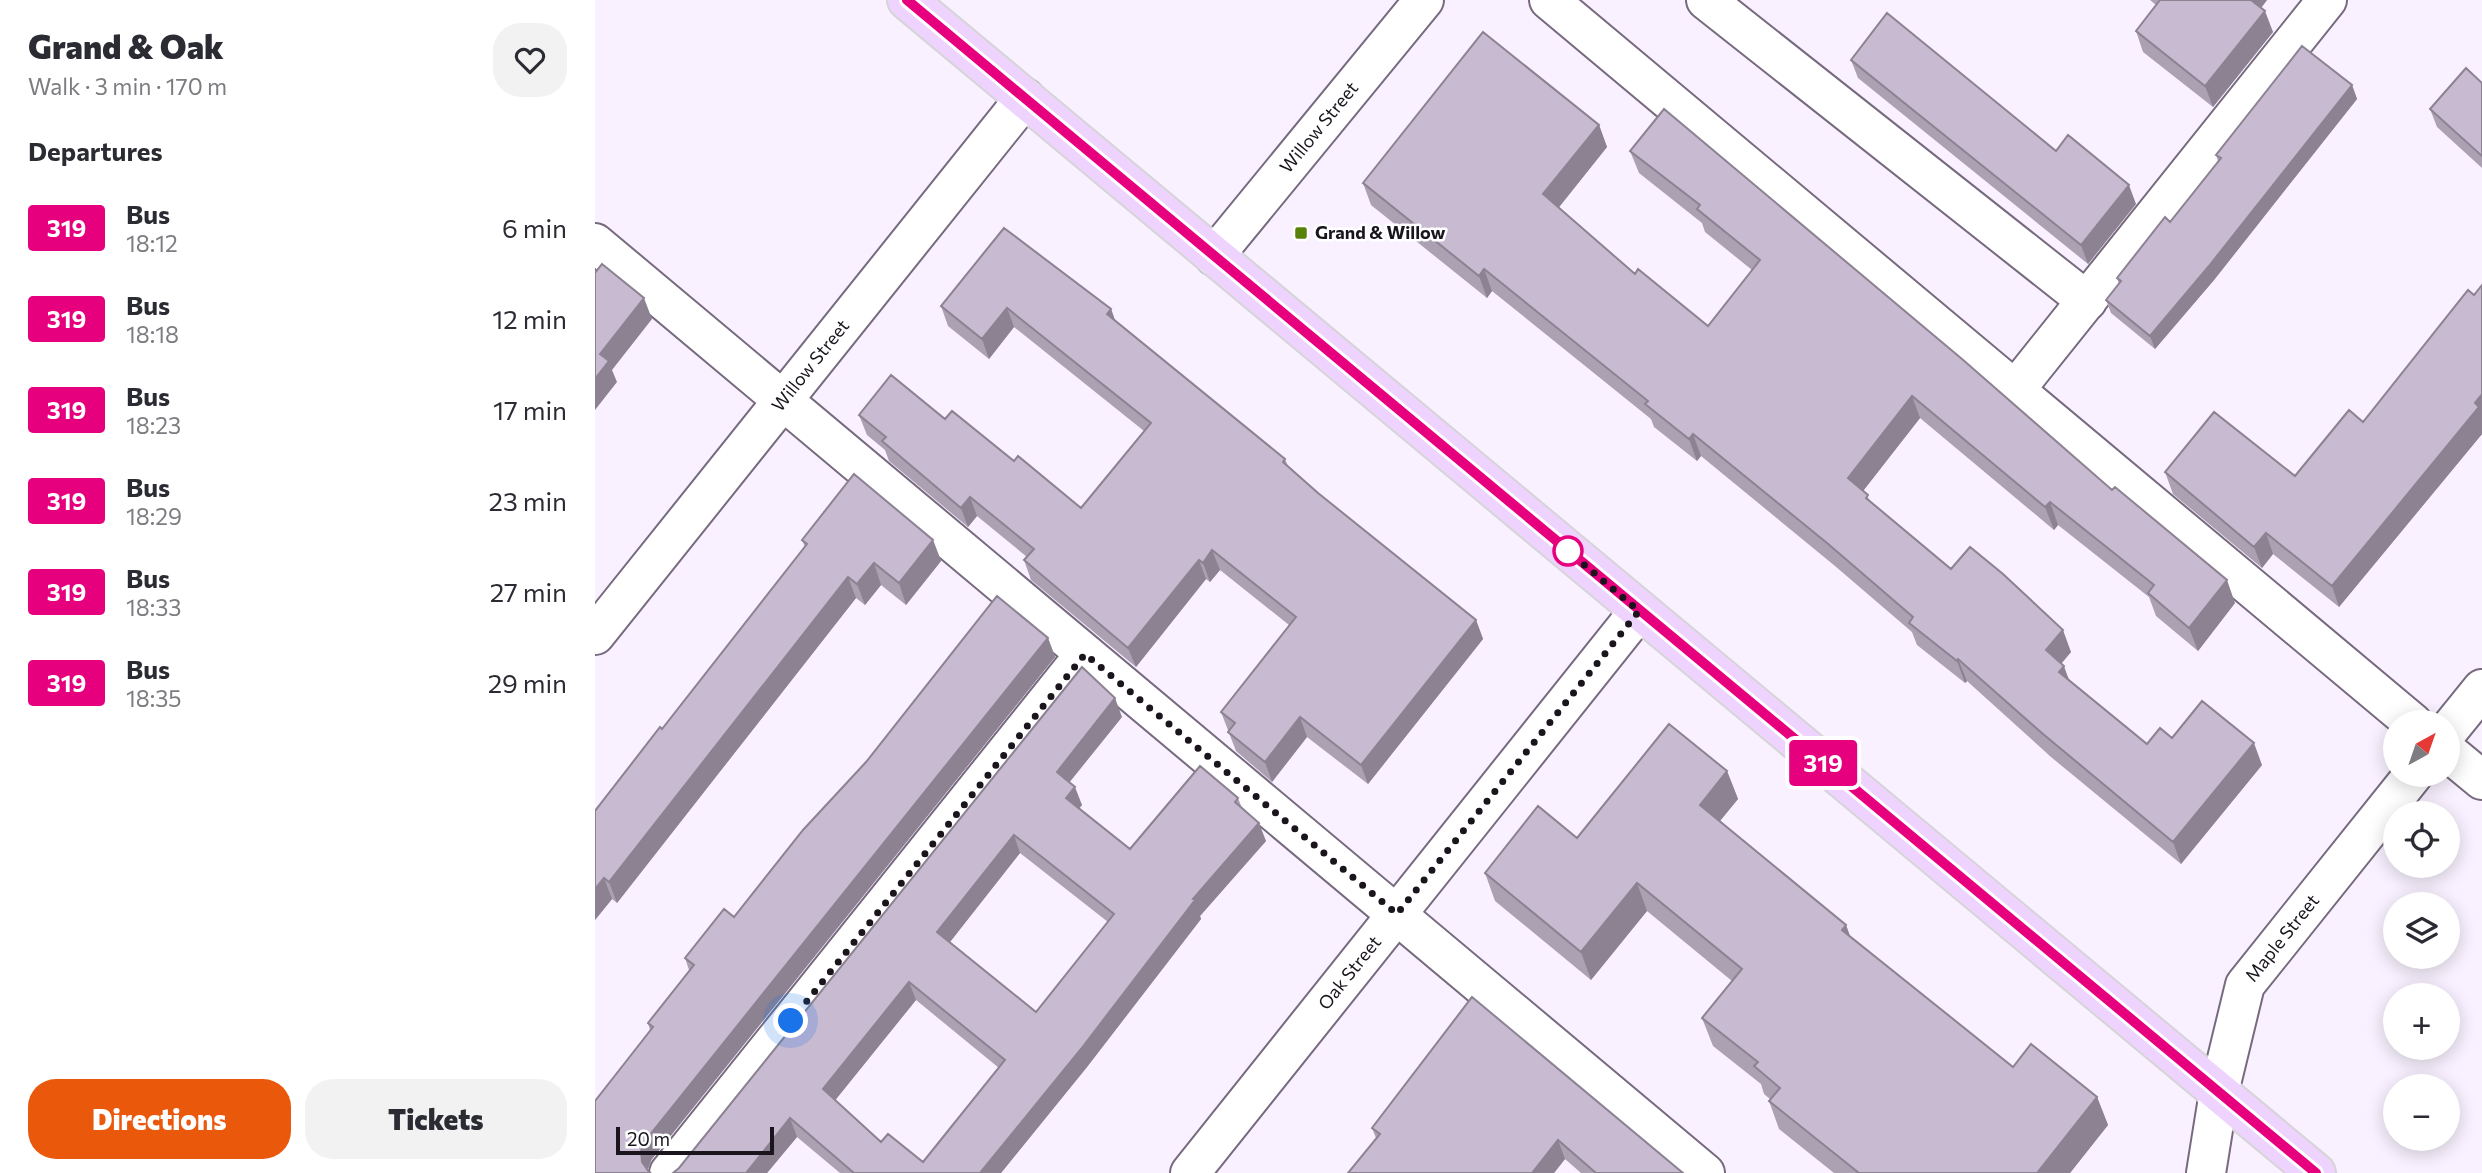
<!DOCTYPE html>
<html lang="en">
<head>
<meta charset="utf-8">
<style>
	:root { --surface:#fff; --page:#f2f2f3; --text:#2b2b33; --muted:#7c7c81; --accent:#ea580c }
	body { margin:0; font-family:Commissioner,sans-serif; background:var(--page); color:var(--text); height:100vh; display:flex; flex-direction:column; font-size:26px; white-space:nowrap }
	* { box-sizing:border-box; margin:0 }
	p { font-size:23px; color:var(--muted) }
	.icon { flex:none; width:38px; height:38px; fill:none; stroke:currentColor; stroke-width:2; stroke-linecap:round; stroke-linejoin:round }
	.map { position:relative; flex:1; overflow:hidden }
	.side { display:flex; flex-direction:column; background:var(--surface); width:595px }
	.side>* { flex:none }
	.badge { padding:0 14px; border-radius:5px; font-size:24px; line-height:46px }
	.needle { width:46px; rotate:40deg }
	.buttons { position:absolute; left:1788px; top:710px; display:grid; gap:14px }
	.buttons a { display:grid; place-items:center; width:77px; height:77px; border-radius:50%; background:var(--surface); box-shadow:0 4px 18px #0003; font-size:35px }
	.scale { position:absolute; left:21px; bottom:18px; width:158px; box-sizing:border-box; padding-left:7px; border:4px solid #1a151d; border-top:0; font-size:19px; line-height:24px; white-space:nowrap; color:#1a151d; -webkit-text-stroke:5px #fff; paint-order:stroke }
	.you { position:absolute; width:35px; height:35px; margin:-18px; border:5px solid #fff; border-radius:50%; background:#1a73e8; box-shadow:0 0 0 10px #1a73e833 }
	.map>.badge { position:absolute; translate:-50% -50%; box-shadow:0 0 0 4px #fff }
	h2 { padding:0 28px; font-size:26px; line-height:63px }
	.round { display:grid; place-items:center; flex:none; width:74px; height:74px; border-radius:28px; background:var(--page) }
	.overview { display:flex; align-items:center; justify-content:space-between; height:119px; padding:0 28px }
	h1 { font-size:33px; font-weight:800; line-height:52px }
	.cta { display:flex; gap:14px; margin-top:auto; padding:14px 28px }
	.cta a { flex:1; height:80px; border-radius:28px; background:var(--accent); color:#fff; font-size:28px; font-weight:800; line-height:80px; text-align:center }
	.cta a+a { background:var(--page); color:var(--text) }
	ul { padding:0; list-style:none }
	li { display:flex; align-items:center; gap:21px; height:91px; padding:0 28px }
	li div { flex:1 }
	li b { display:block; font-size:26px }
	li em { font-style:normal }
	li .badge { min-width:77px; font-weight:700; text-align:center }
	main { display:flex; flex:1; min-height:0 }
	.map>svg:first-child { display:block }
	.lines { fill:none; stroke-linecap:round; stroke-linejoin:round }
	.minor-casing { stroke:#776a7e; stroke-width:42 }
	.major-casing { stroke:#d6d5d6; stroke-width:42 }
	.minor { stroke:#fff; stroke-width:38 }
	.major { stroke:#eed3fe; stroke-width:38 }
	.wall { fill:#aca0b3; fill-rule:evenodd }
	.shaded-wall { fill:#8c8292 }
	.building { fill:#c8bad0; stroke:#8c8292; stroke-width:2; fill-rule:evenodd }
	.line-casing { stroke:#fff; stroke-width:16 }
	.line { stroke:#e6007e; stroke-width:10 }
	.walk { stroke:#1a151d; stroke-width:7; stroke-dasharray:0 12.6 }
	.poi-dot { fill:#588209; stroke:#fff; stroke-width:2.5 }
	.stop-dot { fill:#fff; stroke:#e6007e; stroke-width:3.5 }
	.labels { text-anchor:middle; stroke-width:5; stroke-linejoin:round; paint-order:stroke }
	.street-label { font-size:18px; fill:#1a151d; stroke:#fff }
	.poi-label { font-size:18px; font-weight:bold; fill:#1a151d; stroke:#fff; text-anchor:start }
</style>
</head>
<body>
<main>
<section class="side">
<div class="overview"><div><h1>Grand &amp; Oak</h1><p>Walk · 3 min · 170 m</p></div><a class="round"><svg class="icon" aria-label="heart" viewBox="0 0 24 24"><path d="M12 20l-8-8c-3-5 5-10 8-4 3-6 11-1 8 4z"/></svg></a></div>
<h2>Departures</h2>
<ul>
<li><span class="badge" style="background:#e6007e;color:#fff">319</span><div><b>Bus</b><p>18:12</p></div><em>6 min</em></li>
<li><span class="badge" style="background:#e6007e;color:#fff">319</span><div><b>Bus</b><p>18:18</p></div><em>12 min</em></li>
<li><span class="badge" style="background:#e6007e;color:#fff">319</span><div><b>Bus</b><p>18:23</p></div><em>17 min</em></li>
<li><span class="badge" style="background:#e6007e;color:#fff">319</span><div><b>Bus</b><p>18:29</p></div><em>23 min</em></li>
<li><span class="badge" style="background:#e6007e;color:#fff">319</span><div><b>Bus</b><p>18:33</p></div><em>27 min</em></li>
<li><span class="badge" style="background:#e6007e;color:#fff">319</span><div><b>Bus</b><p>18:35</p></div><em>29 min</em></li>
</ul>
<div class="cta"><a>Directions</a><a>Tickets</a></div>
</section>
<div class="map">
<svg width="1887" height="1173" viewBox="0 0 1887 1173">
	<rect width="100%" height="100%" fill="#f9f1ff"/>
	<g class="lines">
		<defs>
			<g id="minor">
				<path d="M954,0L1818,723"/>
				<path d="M1111,0L1492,301"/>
				<path d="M0,243L1110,1173"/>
				<path id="s1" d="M619,256L829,0"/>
				<path d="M1420,390L1732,0"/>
				<path id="s2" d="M0,635L430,98"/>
				<path d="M1853,731L1887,689"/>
				<path d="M1853,752L1887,780"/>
				<path d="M74,1173L490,654"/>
				<path id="s3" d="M595,1173L1044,611"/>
				<path id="s4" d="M1611,1173L1624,1092L1650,985L1818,775"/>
			</g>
			<path id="major" d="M312,0L1721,1173"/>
		</defs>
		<use href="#minor" class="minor-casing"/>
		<use href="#major" class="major-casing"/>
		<use href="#minor" class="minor"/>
		<use href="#major" class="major"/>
	</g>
	<path class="wall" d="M1555,0H1672L1666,8L1678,32L1618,107L1548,52L1541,31L1561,5Z
		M1256,60L1461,151L1541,204L1493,264L1263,78Z
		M1887,83V168L1842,127L1835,109Z
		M1757,85L1762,99L1619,280L1560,349L1516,313L1511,300L1524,284L1522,278L1575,222L1623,161L1621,155Z
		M1004,125L1012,147L964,207L1040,274L1113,326L1157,270L1110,232L1107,223L1044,173L1035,151L1640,603L1603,651L1561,616L1554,597L1463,525L1459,530L1325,418L1268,491L1276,502L1356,569L1476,652L1466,664L1475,681L1552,744L1577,738L1667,765L1586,864L1456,757L1372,681L1370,683L1322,645L1317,632L1240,566L1106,456L1102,461L1059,427L1056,419L897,291L892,298L776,205L768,183Z
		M1887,285V434L1744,607L1678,554L1667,568L1578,494L1570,472L1700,476L1768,422Z
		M346,306L516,309L520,320L690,459L693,466L723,493L881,620L888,639L773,784L712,737L677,782L641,751L626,712L694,625L625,570L615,582L611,579L541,667L436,580L429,560L432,557L382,516L373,527L294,461L290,450L272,435L264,415L350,419L419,461L486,508L549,431L419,327L394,359L353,326Z
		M207,540H338L346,561L311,605L286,585L270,605L261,598L22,903L17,899L0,920V811L67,729L210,547Z
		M453,638L460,657L57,1159L0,1173L55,1030L53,1023L94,970L90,958L139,917Z
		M527,717L474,783L487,805L484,808L535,849L643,798L647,808L671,841L605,916L606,919L492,1067L406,1173H245L202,1137L172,1173H78L84,1168ZM425,853L513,922L441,1012L354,943ZM321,1000L404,1068L328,1162L286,1142L240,1100Z
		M1132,771L1143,799L1125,821L1251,925L1255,936L1418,1067L1502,1097L1513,1125L1475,1173H1239L1184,1129L1174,1101L1175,1099L1169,1094L1166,1084L1118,1046L1107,1018L1137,981L1052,911L996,980L900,901L890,873L982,838Z
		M877,997L1088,1173H986L970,1159L959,1173H753L781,1138L777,1128Z"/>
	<path class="shaded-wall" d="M1653,0H1672L1659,17Z
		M1670,11L1678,32L1618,107L1610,86Z
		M1757,85L1762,99L1619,280L1560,349L1555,336Z
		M1004,125L1012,147L957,216L948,194Z
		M1534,185L1541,204L1493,264L1486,245Z
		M889,269L897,291L892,298L884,276Z
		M49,298L57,319L17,370L22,382L0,410V379L5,354Z
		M412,308L419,327L394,359L387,339Z
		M516,309L523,329L512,314Z
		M1887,394V434L1744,607L1737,586Z
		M1317,396L1325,418L1261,500L1253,478Z
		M1098,434L1106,456L1102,461L1094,439Z
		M375,497L382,516L373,527L366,508Z
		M1455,502L1463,525L1459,530L1450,507Z
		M1671,533L1678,554L1667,568L1659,547Z
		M338,540L346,561L311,605L304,583Z
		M617,550L625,570L615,582L608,563Z
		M604,560L611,579L541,667L533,648Z
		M279,563L286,585L270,605L262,584Z
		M253,577L261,598L22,903L14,882Z
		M1632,580L1640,603L1603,651L1594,628Z
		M881,620L888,639L773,784L766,765Z
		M1468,630L1476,652L1459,672L1451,650Z
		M453,638L460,657L57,1159L53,1169L47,1162L46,1151L50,1141Z
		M1363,659L1372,681L1370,683L1362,661Z
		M1469,666L1477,689L1464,672Z
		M520,698L527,717L468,790L462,772Z
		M705,717L712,737L677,782L670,762Z
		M1659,743L1667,765L1586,864L1578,842Z
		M1132,771L1143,799L1115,833L1105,805Z
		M480,787L487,805L478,816L471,798Z
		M664,823L671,841L605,916L606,919L492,1067L406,1173H385L598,899Z
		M419,835L425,853L348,951L342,932Z
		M9,878L17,899L0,920V889Z
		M1042,883L1052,911L996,980L986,952Z
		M1251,925L1261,953L1247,930Z
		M314,982L321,1000L234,1108L228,1089Z
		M1502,1097L1513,1125L1475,1173H1442Z
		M195,1118L202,1137L172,1173H151Z
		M963,1140L970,1159L959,1173H937Z"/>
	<path class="building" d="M1565,0H1656L1670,11L1610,86L1541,31Z
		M1292,13L1461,151L1473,135L1534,185L1486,245L1256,60Z
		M888,32L1004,125L948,194L1040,274L1043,269L1113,326L1165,260L1102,209L1105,205L1035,151L1069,109L1367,359L1517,490L1520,487L1632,580L1594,628L1553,593L1559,585L1455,502L1450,507L1317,396L1253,478L1273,495L1271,498L1356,569L1375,547L1408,574L1468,630L1451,650L1469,666L1464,672L1552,744L1565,728L1577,738L1607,701L1659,743L1578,842L1448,734L1363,659L1362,661L1314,623L1318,617L1232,543L1098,434L1094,439L1050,404L1053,401L889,269L884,276L768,183Z
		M1707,46L1757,85L1614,266L1555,336L1511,300L1526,281L1522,278L1570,217L1575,222L1626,158L1621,155Z
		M1871,68L1887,83V156L1835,109Z
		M409,228L516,309L512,314L690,459L688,462L723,493L881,620L766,765L705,717L670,762L633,732L640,723L626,712L701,617L617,550L608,563L604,560L533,648L429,560L439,549L375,497L366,508L287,441L291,437L264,415L296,375L350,419L357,411L419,461L423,456L486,508L556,423L412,308L387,339L346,306Z
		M7,264L49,298L5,354L14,361L0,379V273Z
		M1887,285V394L1880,403L1884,407L1737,586L1671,533L1659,547L1570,472L1619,412L1700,476L1754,410L1768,422L1873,290L1879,295Z
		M259,474L338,540L304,583L279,563L262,584L253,577L14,882L9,878L0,889V811L65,727L67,729L212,544L207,540Z
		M402,596L453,638L50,1141L46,1151L47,1162L54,1172L56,1173H0V1101L58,1027L53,1023L99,965L90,958L129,909L139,917L208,830L271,762Z
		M487,667L520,698L462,772L480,787L471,798L535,849L605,766L643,798L640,802L664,823L598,899L600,900L486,1049L385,1173H259L195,1118L151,1173H78L84,1168ZM419,835L519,914L441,1012L342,932ZM314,982L410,1060L328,1162L293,1134L286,1142L228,1089Z
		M1074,724L1132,771L1105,805L1251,925L1247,930L1418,1067L1436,1044L1502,1097L1442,1173H1264L1174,1101L1185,1088L1159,1066L1163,1062L1107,1018L1147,969L1042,883L986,952L890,873L943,806L982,838Z
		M877,997L1088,1173H1001L963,1140L937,1173H753L785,1134L777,1128Z"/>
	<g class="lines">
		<defs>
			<path id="line" d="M312,0L1721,1173"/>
		</defs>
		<use href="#line" class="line-casing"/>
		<use href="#line" class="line"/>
		<path class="walk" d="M196,1021L490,654L802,914L1044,611L973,551"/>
	</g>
	<rect class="poi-dot" x="699" y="226" width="14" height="14" rx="3.5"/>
	<circle class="stop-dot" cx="973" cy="551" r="14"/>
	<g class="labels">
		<g class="street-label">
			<text dy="6" stroke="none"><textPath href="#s1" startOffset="166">Willow Street</textPath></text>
			<text dy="6" stroke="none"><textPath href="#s2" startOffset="345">Willow Street</textPath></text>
			<text dy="6" stroke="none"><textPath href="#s4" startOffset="252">Maple Street</textPath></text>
			<text dy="6" stroke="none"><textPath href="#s3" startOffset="256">Oak Street</textPath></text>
		</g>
		<g class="poi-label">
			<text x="720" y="239">Grand &amp; Willow</text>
		</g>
	</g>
</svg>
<div class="buttons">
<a><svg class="needle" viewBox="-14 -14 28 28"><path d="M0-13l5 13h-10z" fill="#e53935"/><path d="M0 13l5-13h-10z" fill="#7c7c81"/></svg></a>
<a><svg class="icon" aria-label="locate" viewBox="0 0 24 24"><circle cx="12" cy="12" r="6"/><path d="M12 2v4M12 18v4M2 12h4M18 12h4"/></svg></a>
<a><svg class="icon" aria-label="layers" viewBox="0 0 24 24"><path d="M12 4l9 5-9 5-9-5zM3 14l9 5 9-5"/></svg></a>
<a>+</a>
<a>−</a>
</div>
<div class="scale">20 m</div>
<div class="you" style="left:196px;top:1021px"></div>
<b class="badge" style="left:1228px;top:763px;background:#e6007e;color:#fff">319</b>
</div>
</main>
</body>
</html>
